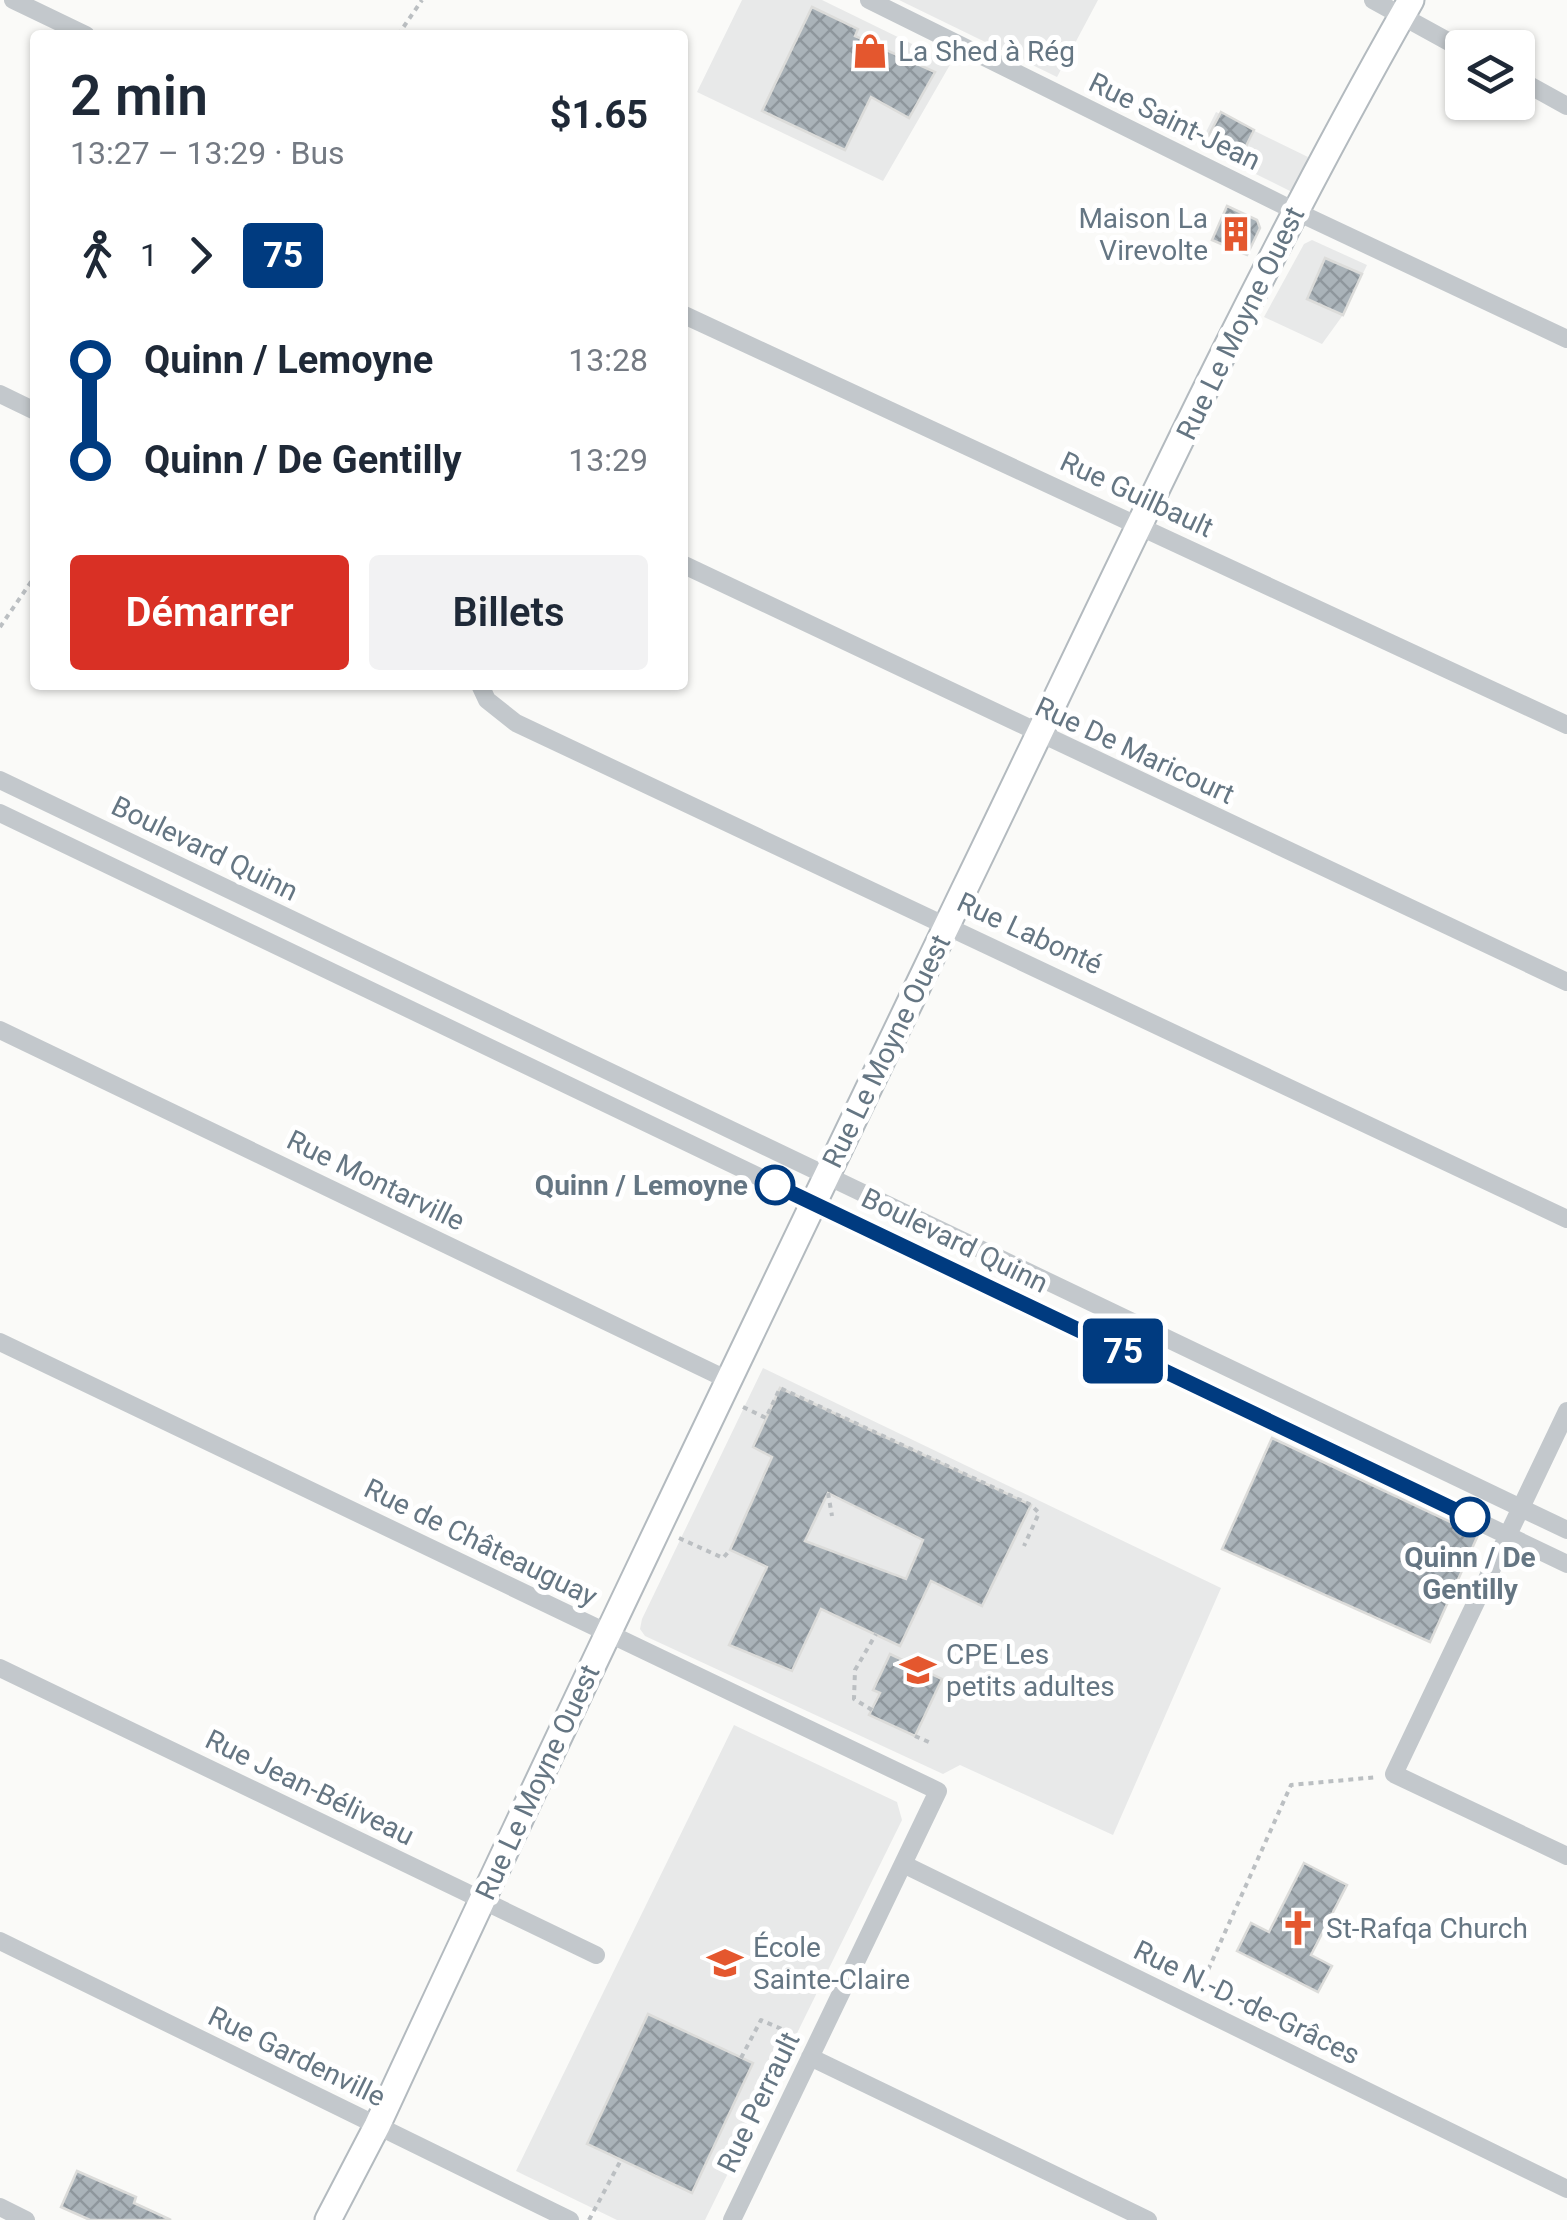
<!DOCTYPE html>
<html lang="fr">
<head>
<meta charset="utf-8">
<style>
	:root { --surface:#fff; --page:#f2f2f3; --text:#1f2937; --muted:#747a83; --accent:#d93025 }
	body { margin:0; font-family:Roboto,sans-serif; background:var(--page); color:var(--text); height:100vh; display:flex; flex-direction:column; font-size:38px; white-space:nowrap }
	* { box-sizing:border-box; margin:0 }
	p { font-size:32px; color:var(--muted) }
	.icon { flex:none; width:55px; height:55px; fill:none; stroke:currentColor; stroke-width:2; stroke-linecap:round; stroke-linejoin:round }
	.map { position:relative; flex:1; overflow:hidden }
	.drawer { position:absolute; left:30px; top:30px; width:658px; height:660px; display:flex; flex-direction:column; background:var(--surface); border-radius:10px; box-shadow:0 2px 8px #0004 }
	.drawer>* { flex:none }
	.badge { padding:0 20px; border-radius:8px; font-size:35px; line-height:65px }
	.fabs { position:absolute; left:1445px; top:30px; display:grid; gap:20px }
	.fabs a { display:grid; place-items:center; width:90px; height:90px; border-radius:10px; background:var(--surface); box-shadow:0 2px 8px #0004; font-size:50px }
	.map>.badge { position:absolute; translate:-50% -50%; box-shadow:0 0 0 5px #fff }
	.legs { display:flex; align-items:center; gap:15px; height:110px; padding:0 40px; font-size:32px }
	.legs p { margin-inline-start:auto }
	.head { display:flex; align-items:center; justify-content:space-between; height:170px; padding:0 40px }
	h1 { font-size:55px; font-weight:600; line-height:75px }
	.action { display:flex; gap:20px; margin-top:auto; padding:20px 40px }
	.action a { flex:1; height:115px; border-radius:10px; background:var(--accent); color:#fff; font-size:40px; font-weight:600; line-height:115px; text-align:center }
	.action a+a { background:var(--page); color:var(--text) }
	ul { padding:0 40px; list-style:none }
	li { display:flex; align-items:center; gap:35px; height:100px; font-size:38px }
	li i { display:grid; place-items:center; width:15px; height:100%; margin:0 12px; background:currentColor }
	li i::after { content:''; width:25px; height:25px; margin:-12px; border:8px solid; border-radius:50%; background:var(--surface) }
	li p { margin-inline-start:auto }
	li:first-child i { background:linear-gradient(#0000 50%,currentColor 0) }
	li:last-child i { background:linear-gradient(currentColor 50%,#0000 0) }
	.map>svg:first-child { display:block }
	.built { fill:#e8e9e9 }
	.building { fill:url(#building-cross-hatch); stroke:#dcdcda; stroke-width:2.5; fill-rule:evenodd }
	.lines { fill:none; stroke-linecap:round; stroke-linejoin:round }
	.secondary-casing { stroke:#b3babf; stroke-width:29 }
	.path { stroke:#bbbfc2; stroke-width:4; stroke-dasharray:5 5; stroke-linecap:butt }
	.street { stroke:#c3c8cc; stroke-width:18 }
	.secondary { stroke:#fff; stroke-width:25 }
	.line-1-casing { stroke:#fff; stroke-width:22 }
	.line-1 { stroke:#003b80; stroke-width:15 }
	.stop-1-dot { fill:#fff; stroke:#003b80; stroke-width:5 }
	.labels { text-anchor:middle; stroke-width:10; stroke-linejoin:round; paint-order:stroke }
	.poi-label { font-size:28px; fill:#657683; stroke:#fff; text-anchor:start }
	.street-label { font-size:28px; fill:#657683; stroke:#fff }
	.stop-label { font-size:28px; font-weight:bold; fill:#657683; stroke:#fff; text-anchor:end }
</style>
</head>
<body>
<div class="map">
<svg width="1567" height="2220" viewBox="0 0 1567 2220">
	<defs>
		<pattern id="building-cross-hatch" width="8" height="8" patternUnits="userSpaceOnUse" patternTransform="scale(2.5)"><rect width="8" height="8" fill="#aab3b9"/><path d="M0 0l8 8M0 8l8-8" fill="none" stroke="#8e969c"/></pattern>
	</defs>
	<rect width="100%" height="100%" fill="#fafaf8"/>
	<path class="built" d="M742,0H822L951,63L883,181L697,92Z
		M899,0H1098L1057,77Z
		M1216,112L1308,157L1296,189L1290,191L1199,146Z
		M1312,240L1367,265L1343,315L1322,344L1264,317L1304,244Z
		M763,1368L1221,1588L1113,1835L960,1765L943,1774L645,1636L640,1629L642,1619Z
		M734,1725L897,1802L902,1820L705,2220H617L516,2171Z"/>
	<path class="building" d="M812,7L858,29L855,36L935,72L909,118L871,97L845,150L762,111Z
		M1221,112L1254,130L1243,152L1209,135Z
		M1227,206L1257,220L1260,228L1247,255L1212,240Z
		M1325,258L1362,274L1343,315L1307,299Z
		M780,1388L1031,1505L982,1606L931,1581L900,1646L821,1609L792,1671L729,1645L767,1567L730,1550L772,1457L753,1447ZM828,1493L923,1540L906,1579L805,1541Z
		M1272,1438L1478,1535L1430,1642L1222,1549Z
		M890,1654L942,1679L915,1736L869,1715L880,1693L873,1690Z
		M1304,1863L1347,1885L1311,1955L1332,1966L1318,1992L1237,1951L1251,1923L1269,1932Z
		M648,2014L753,2063L692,2193L587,2144Z
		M77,2171L136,2197L134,2203L171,2220H90L61,2207Z"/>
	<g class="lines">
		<defs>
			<path id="secondary" d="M328,2220L377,2126C568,1713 766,1302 963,892C1108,593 1246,289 1411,0"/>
		</defs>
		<use href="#secondary" class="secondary-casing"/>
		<path class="path" d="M398,35L422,0
			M0,627L35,576
			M743,1407L766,1418L780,1388L1031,1505L1039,1513L1024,1546
			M828,1493L832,1516
			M679,1538L723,1558L730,1550
			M872,1710L854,1699L855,1670L876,1634
			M915,1736L931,1743
			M1200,1988L1291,1785L1378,1777
			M741,2058L761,2020L786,2031L797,2042
			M589,2220L621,2160"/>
		<path class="street" d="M13,0L86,35
			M869,0L1295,211L1567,339
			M1373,0L1462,49
			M1518,79L1567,106
			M682,314L1567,725
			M0,394L35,411
			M682,564L1567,982
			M480,685L487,700L516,723L1567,1219
			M0,780L1567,1530
			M0,813L1567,1564
			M0,1030L728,1380
			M0,1342L938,1791L732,2220
			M1567,1411L1394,1774L1567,1856
			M0,1668L596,1955
			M903,1864L1567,2189
			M0,1941L570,2220
			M810,2057L1148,2220
			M0,2207L26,2220"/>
		<use href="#secondary" class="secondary"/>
	</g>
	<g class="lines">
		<defs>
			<path id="line-1" d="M775,1185L1470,1517"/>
		</defs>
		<use href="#line-1" class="line-1-casing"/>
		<use href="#line-1" class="line-1"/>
	</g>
	<defs>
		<symbol id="shop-bare" viewBox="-9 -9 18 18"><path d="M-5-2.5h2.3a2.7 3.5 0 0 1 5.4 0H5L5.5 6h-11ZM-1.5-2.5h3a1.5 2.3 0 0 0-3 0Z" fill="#e4572e" stroke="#fff" stroke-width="2.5" paint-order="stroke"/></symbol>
		<symbol id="building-bare" viewBox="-9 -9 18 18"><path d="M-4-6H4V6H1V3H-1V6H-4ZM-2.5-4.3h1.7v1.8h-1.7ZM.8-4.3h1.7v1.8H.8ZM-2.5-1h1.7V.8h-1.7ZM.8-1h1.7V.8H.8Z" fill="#e4572e" stroke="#fff" stroke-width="2.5" paint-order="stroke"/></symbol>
		<symbol id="school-bare" viewBox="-9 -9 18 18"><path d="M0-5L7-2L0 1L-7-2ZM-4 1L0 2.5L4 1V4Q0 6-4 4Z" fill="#e4572e" stroke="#fff" stroke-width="2.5" paint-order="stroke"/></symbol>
		<symbol id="church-bare" viewBox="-9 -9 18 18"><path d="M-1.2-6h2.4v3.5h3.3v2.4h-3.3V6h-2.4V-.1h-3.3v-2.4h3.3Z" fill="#e4572e" stroke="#fff" stroke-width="2.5" paint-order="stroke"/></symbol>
	</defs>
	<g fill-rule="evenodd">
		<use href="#shop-bare" x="845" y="26" width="50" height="50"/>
		<use href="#building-bare" x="1211" y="209" width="50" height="50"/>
		<use href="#school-bare" x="893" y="1645" width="50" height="50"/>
		<use href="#church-bare" x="1273" y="1903" width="50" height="50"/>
		<use href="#school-bare" x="700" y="1938" width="50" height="50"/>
	</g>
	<g class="stop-1-dot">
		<circle cx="775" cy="1185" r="18"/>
		<circle cx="1470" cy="1517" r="18"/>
	</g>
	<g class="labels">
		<g class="poi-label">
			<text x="898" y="61">La Shed à Rég</text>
			<text x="1208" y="228" text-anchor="end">Maison La<tspan x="1208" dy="32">Virevolte</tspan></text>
			<text x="946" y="1664">CPE Les<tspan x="946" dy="32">petits adultes</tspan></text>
			<text x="1326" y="1938">St-Rafqa Church</text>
			<text x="753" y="1957">École<tspan x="753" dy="32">Sainte-Claire</tspan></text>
		</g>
		<g class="street-label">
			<text transform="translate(1175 121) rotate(26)" y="10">Rue Saint-Jean</text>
			<text transform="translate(1240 323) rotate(-64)" y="10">Rue Le Moyne Ouest</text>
			<text transform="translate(1137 494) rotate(25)" y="10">Rue Guilbault</text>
			<text transform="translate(1135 750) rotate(25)" y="10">Rue De Maricourt</text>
			<text transform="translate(205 848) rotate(26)" y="10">Boulevard Quinn</text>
			<text transform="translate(1030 933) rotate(25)" y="10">Rue Labonté</text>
			<text transform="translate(886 1051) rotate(-64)" y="10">Rue Le Moyne Ouest</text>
			<text transform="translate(376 1180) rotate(26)" y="10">Rue Montarville</text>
			<text transform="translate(955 1240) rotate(26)" y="10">Boulevard Quinn</text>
			<text transform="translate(481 1542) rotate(26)" y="10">Rue de Châteauguay</text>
			<text transform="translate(537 1782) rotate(-65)" y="10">Rue Le Moyne Ouest</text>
			<text transform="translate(310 1787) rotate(26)" y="10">Rue Jean-Béliveau</text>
			<text transform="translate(1247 2002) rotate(26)" y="10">Rue N.-D.-de-Grâces</text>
			<text transform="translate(297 2056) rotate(26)" y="10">Rue Gardenville</text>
			<text transform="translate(758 2102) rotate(-64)" y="10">Rue Perrault</text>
		</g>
		<g class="stop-label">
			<text x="748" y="1195">Quinn / Lemoyne</text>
			<text x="1470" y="1567" text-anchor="middle">Quinn / De<tspan x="1470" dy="32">Gentilly</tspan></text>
		</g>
	</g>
</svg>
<div class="fabs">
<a><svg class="icon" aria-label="layers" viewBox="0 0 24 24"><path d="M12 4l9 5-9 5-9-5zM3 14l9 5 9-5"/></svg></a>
</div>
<b class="badge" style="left:1123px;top:1351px;background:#003b80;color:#fff">75</b>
<section class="drawer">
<div class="head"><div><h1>2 min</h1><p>13:27 – 13:29 · Bus</p></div><b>$1.65</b></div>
<div class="legs"><svg class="icon" aria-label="walk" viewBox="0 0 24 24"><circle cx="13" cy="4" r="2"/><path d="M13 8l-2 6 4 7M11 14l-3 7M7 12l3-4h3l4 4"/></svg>1<svg class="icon" aria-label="forward" viewBox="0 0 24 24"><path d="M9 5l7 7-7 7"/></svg><b class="badge" style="background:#003b80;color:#fff">75</b></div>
<ul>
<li><i style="color:#003b80"></i><b>Quinn / Lemoyne</b><p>13:28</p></li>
<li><i style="color:#003b80"></i><b>Quinn / De Gentilly</b><p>13:29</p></li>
</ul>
<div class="action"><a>Démarrer</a><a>Billets</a></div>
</section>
</div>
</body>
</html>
